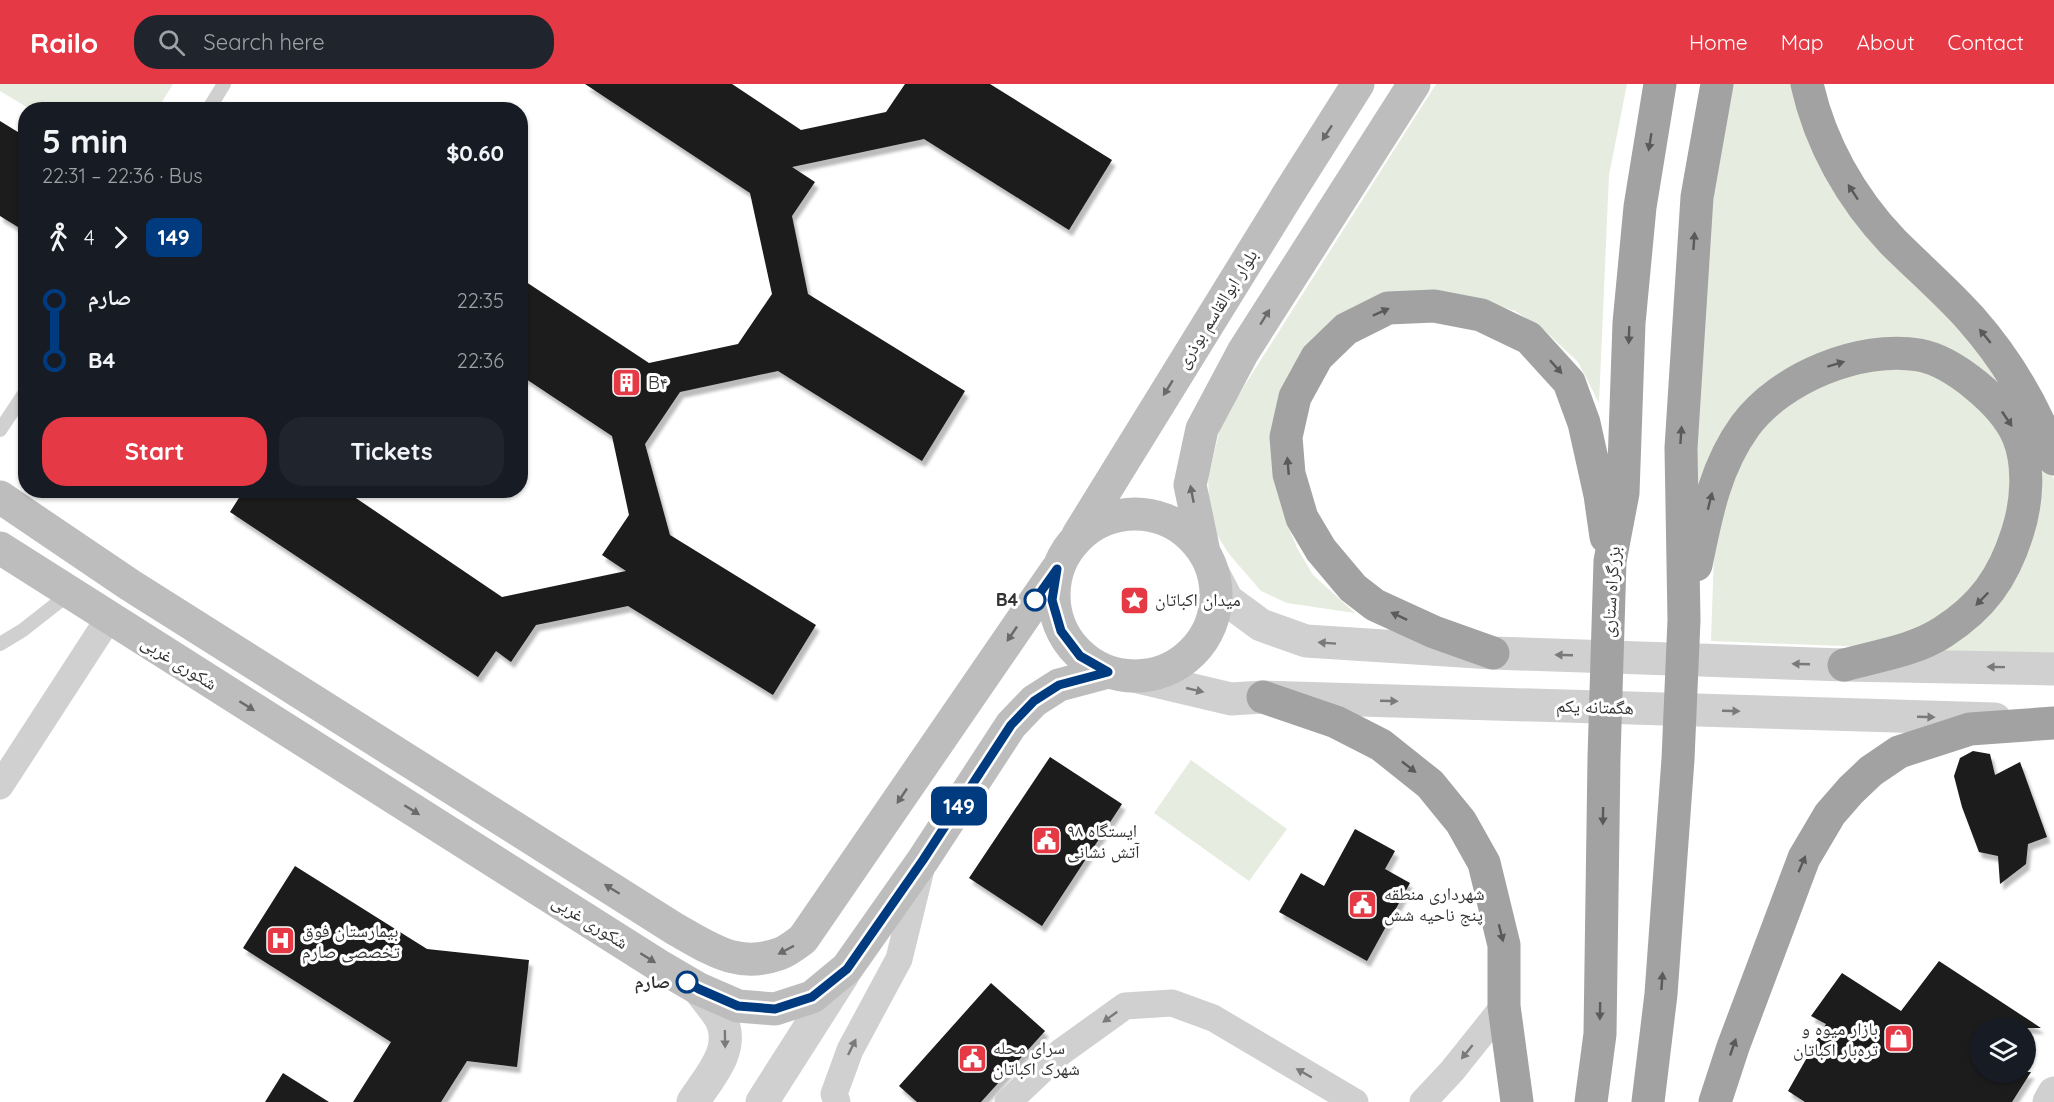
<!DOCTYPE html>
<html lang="en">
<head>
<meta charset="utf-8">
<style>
	:root { --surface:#171b24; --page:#20242c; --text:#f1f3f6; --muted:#9ea1a6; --accent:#e63946 }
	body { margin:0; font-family:Quicksand,"Noto Naskh Arabic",sans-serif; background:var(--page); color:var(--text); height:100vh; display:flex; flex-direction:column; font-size:22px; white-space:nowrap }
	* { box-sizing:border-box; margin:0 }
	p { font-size:20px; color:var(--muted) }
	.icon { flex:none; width:33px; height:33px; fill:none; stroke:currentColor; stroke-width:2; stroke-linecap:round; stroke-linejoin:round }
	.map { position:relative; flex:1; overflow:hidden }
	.panel { position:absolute; left:18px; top:18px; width:510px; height:396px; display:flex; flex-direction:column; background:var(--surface); border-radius:24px; box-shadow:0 2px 4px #0004 }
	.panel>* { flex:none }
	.badge { padding:0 12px; border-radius:9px; font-size:21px; line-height:39px }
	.controls { position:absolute; left:1970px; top:933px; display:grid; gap:12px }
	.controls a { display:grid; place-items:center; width:66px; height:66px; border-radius:50%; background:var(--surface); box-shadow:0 2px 4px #0004; font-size:30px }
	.map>.badge { position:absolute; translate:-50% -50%; box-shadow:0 0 0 3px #fff }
	.legs { display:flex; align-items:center; gap:9px; height:66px; padding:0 24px; font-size:20px }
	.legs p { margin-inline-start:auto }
	.overview { display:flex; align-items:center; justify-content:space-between; height:102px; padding:0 24px }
	h1 { font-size:33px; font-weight:700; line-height:45px }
	.cta { display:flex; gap:12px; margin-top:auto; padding:12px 24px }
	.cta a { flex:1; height:69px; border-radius:24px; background:var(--accent); color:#fff; font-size:24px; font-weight:700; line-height:69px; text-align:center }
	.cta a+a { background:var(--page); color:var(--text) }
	ul { padding:0 24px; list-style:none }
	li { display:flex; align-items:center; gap:21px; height:60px; font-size:22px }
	li i { display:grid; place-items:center; width:9px; height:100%; margin:0 8px; background:currentColor }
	li i::after { content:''; width:15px; height:15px; margin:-8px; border:4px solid; border-radius:50%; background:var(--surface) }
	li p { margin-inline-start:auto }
	li:first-child i { background:linear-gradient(#0000 50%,currentColor 0) }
	li:last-child i { background:linear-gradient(currentColor 50%,#0000 0) }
	header { display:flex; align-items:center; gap:36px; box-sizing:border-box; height:84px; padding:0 30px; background:var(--accent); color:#fff }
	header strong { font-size:28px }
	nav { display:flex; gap:33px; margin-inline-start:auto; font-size:21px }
	.search { width:420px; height:54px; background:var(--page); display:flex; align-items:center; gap:15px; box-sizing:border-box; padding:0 21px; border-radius:24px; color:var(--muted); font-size:22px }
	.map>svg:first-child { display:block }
	.green { fill:#e6ecdf }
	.building { fill:#1a1a1a; filter:url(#shadow) }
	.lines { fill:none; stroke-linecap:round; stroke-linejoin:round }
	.service { stroke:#d0d0d0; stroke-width:14 }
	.minor { stroke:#d0d0d0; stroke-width:27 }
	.tertiary { stroke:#d0d0d0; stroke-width:33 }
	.secondary { stroke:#bdbdbd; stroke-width:33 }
	.trunk { stroke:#a2a2a2; stroke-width:33 }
	.oneway { fill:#6a6a6a }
	.oneway2 { fill:#5a5a5a }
	.oneway3 { fill:#7a7a7a }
	.line-1-casing { stroke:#fff; stroke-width:14 }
	.line-1 { stroke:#003b80; stroke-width:9 }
	.stop-1-dot { fill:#fff; stroke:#003b80; stroke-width:3 }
	.labels { text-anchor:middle; stroke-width:6; stroke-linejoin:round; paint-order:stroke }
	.street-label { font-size:18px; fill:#333; stroke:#fff }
	.poi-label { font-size:18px; fill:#333; stroke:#fff; text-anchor:start }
	.stop-label { font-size:18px; font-weight:bold; fill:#333; stroke:#fff; text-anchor:end }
</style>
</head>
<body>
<header>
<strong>Railo</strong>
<div class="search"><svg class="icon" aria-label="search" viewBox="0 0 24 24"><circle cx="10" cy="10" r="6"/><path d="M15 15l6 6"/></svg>Search here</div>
<nav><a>Home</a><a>Map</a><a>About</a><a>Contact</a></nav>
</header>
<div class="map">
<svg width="2054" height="1018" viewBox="0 0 2054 1018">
	<defs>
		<filter id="shadow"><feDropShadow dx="3.5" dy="6" stdDeviation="1.5" flood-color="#0004"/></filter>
	</defs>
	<rect width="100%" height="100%" fill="#fff"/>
	<path class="green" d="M0,0H173L157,26L30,25L0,7Z
		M1436,0H1627L1609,91L1599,319L1578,278L1545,247L1515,227L1473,213L1337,234L1277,395L1284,431L1297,464L1313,491L1355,529L1287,519L1261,507L1229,470L1210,440L1208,393L1222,337Z
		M1731,0H1797L2018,322L1984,291L1812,276L1694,437L1706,134Z
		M1883,281L1935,289L1970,311L2007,359L2013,424L1991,484L1943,536L1868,563L1711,557L1715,440L1741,372L1772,333L1822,298Z
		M2030,340L2054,395V570L1952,574L1928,565L1985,531Z
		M1191,676L1287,745L1249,797L1154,729Z"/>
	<path class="building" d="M585,0H732L801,46L886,28L905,0H990L1112,76L1069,146L924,55L792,83L815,98L792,132L808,210L965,307L922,377L778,287L680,308L645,360L670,451L816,541L773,611L628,522L536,541L511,578L496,567L478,593L230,428L244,406H344L502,513L626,487L602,471L629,431L612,352L520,291V194L649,279L738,260L772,210L750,109Z
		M0,37L26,53V148L0,132Z
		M1973,667L1990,670L1995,691L2020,678L2047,753L2028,760L2026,780L2000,800L1998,772L1979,768L1962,723L1954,692L1960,674Z
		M1050,673L1122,720L1042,842L969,794Z
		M1355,745L1395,767L1385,785L1410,799L1367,877L1279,828L1301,789L1324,802Z
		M295,782L427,865L529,876L517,983L467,977L441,1018H353L391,958L243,864Z
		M1939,877L2041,944H1980V988H2031L2012,1018H1805L1788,1007L1826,940L1811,932L1842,889L1901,927Z
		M991,899L1045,947L981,1018H917L899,1002Z
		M283,989L329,1018H265Z"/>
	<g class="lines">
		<path class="service" d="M208,26L224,0
			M0,346L26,307
			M0,560L23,546L70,509"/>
		<path class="minor" d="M0,702L109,534
			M837,1018L834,1010L850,966L899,875L921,785
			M1008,1018L1061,968L1125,922L1172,919L1213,934L1355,1018
			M1423,1018L1452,987L1504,922"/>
		<path class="tertiary" d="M1215,493L1227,516L1261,541L1306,557L1493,569L1844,581L2054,585
			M1138,593L1231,615L1263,613L1995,635
			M693,1018C709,993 736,966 721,935C715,925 706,915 699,905
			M762,1018L843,891
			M2049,1018L2054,1009"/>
		<path class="secondary" d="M0,413L130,501L675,845C711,865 737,885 779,870C788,867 796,860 803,855L1057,485
			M1054 511a81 81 0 1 1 162 0a81 81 0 1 1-162 0Z
			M1078,451L1289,109L1358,0
			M0,464L658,881L699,905L738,922L775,925L812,913L847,884L923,776L1011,641L1034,617L1059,601L1108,588
			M1204,468L1190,401L1202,345L1243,268L1414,0"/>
		<path class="trunk" d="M1807,0C1820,59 1851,114 1893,158C1919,184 1947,208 1971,235C2008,277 2035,323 2054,375
			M1696,481C1706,432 1715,383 1745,342C1780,294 1860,261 1919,271C1953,277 2004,319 2018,352C2030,381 2027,420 2017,450C2003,494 1982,523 1943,548C1914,567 1876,572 1844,581
			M1493,569L1434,548L1375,521L1353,504L1321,466L1302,434L1289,390L1286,353L1295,313L1317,273L1346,245L1388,224L1434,222L1481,231L1529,254L1569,298L1584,339L1600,411L1606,453
			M1263,613L1336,638L1381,661L1430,700L1461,738L1484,779L1504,861V922L1517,1018
			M1591,1018L1600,950L1604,674L1610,477L1623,409L1629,239L1640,123L1660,0
			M1648,1018L1661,910L1678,675L1684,536L1681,364L1697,113L1717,0
			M1715,1018L1733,963L1804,774L1830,730L1851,706L1871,687L1899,668L1970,645L2054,639"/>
	</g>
	<defs><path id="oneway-solid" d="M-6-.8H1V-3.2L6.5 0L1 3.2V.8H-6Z" transform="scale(1.5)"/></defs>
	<g class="oneway">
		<use href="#oneway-solid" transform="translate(1327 49) rotate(123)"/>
		<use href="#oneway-solid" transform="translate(1265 233) rotate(-58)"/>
		<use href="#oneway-solid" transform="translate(1168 304) rotate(122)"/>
		<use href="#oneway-solid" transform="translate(1192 410) rotate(-101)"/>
		<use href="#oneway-solid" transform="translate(1012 550) rotate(124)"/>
		<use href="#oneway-solid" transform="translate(247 622) rotate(32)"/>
		<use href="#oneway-solid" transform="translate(902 712) rotate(124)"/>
		<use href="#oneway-solid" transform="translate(412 726) rotate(32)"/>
		<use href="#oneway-solid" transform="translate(612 805) rotate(-148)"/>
		<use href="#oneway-solid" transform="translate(786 866) rotate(152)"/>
		<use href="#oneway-solid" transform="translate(648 874) rotate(32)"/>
	</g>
	<g class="oneway2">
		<use href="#oneway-solid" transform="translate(1650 58) rotate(99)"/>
		<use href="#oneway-solid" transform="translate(1853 108) rotate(-123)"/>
		<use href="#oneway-solid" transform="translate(1694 157) rotate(-86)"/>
		<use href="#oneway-solid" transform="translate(1381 228) rotate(-24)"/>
		<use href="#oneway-solid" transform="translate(1629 251) rotate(92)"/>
		<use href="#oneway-solid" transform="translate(1985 252) rotate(-129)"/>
		<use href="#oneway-solid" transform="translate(1836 280) rotate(-17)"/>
		<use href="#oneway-solid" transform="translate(1556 283) rotate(48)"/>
		<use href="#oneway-solid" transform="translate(2007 335) rotate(56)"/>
		<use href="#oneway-solid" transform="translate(1681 351) rotate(-86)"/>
		<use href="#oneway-solid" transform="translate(1288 382) rotate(-95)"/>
		<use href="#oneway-solid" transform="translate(1710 417) rotate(-76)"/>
		<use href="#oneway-solid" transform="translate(1982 515) rotate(134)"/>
		<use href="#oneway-solid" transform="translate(1399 532) rotate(-155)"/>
		<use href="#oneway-solid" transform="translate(1409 683) rotate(38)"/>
		<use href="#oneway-solid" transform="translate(1603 732) rotate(91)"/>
		<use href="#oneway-solid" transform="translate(1802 780) rotate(-67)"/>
		<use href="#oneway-solid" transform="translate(1501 849) rotate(76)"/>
		<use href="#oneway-solid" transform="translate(1662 897) rotate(-86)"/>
		<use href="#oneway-solid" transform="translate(1600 927) rotate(91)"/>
		<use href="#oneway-solid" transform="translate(1733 963) rotate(-71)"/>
	</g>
	<g class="oneway3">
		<use href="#oneway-solid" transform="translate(1327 559) rotate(-176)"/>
		<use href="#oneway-solid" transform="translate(1564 571) rotate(-178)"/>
		<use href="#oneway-solid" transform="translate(1801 580) rotate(-178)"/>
		<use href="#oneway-solid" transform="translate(1996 583) rotate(-179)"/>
		<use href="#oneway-solid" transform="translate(1195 606) rotate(13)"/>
		<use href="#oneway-solid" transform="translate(1389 617) rotate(2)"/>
		<use href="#oneway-solid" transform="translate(1731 627) rotate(2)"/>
		<use href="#oneway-solid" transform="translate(1926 633) rotate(2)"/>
		<use href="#oneway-solid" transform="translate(1110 933) rotate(144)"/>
		<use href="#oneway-solid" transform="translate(725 955) rotate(89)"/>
		<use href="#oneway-solid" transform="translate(852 963) rotate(-64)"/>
		<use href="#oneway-solid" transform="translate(1467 968) rotate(129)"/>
		<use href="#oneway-solid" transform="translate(1304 989) rotate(-150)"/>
	</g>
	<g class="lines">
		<defs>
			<path id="line-1" d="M687,898L699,905L738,922L775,925L812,913L847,885L923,776L1011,641L1034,617L1059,601L1108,588L1080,572L1061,547L1052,516L1057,485L1035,516"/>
		</defs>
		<use href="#line-1" class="line-1-casing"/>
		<use href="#line-1" class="line-1"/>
	</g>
	<defs>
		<symbol id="building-square" viewBox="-11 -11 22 22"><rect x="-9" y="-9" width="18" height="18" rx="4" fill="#e63946" stroke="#fff"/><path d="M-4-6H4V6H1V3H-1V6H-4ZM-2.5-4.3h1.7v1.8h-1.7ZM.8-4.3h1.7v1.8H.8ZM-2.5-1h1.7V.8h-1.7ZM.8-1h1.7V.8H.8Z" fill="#fff"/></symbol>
		<symbol id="sight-square" viewBox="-11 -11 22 22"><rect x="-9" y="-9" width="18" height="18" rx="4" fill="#e63946" stroke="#fff"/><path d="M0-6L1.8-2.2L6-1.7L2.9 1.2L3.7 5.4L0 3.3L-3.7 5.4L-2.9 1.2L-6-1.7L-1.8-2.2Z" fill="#fff"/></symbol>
		<symbol id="civic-square" viewBox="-11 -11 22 22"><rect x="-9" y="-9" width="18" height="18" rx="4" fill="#e63946" stroke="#fff"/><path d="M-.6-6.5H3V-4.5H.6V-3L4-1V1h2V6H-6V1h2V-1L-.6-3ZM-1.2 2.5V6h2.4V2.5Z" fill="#fff"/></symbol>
		<symbol id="hospital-square" viewBox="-11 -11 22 22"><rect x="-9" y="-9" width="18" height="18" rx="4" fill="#e63946" stroke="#fff"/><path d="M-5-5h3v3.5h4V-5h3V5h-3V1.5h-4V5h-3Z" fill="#fff"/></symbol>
		<symbol id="shop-square" viewBox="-11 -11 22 22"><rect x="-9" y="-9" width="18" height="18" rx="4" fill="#e63946" stroke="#fff"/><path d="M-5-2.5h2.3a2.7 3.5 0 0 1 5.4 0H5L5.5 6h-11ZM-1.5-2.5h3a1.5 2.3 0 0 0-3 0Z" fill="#fff"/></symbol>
	</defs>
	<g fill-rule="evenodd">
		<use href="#building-square" x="610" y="282" width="33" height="33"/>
		<use href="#sight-square" x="1118" y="500" width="33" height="33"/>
		<use href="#civic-square" x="1030" y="740" width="33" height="33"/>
		<use href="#civic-square" x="1346" y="804" width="33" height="33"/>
		<use href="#hospital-square" x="264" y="840" width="33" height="33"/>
		<use href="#shop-square" x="1882" y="938" width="33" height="33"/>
		<use href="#civic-square" x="956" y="958" width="33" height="33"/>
	</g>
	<g class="stop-1-dot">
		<circle cx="1035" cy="516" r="10"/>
		<circle cx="687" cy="898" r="10"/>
	</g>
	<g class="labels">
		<g class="street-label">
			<text transform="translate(1217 225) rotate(-58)" y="6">بلوار ابوالقاسم بوذری</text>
			<text transform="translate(1611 508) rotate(-86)" y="6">بزرگراه ستاری</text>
			<text transform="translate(179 579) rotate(32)" y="6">شکوری غربی</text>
			<text transform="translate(1595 623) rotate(2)" y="6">هگمتانه یکم</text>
			<text transform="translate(590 838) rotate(32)" y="6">شکوری غربی</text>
		</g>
		<g class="poi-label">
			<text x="648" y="305">B۴</text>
			<text x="1155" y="522">میدان اکباتان</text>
			<text x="1067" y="753">ایستگاه ۹۸<tspan x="1067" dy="21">آتش نشانی</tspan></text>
			<text x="1384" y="816">شهرداری منطقه<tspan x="1384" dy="21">پنج ناحیه شش</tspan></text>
			<text x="302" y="853">بیمارستان فوق<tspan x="302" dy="21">تخصصی صارم</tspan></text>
			<text x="1878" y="951" text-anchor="end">بازار میوه و<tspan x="1878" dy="21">تره‌بار اکباتان</tspan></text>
			<text x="993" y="970">سرای محله<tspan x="993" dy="21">شهرک اکباتان</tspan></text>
		</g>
		<g class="stop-label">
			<text x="1018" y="522">B4</text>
			<text x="670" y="904">صارم</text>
		</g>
	</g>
</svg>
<div class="controls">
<a><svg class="icon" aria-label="layers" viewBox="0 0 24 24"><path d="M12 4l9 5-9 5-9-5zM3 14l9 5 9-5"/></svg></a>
</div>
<b class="badge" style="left:959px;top:722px;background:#003b80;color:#fff">149</b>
<section class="panel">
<div class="overview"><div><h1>5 min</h1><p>22:31 – 22:36 · Bus</p></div><b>$0.60</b></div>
<div class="legs"><svg class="icon" aria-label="walk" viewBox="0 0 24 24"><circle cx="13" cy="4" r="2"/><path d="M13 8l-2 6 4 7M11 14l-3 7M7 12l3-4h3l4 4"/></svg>4<svg class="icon" aria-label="forward" viewBox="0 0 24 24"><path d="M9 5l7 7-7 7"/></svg><b class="badge" style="background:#003b80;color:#fff">149</b></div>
<ul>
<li><i style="color:#003b80"></i><b>صارم</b><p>22:35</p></li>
<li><i style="color:#003b80"></i><b>B4</b><p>22:36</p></li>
</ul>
<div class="cta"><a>Start</a><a>Tickets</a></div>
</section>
</div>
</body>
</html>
